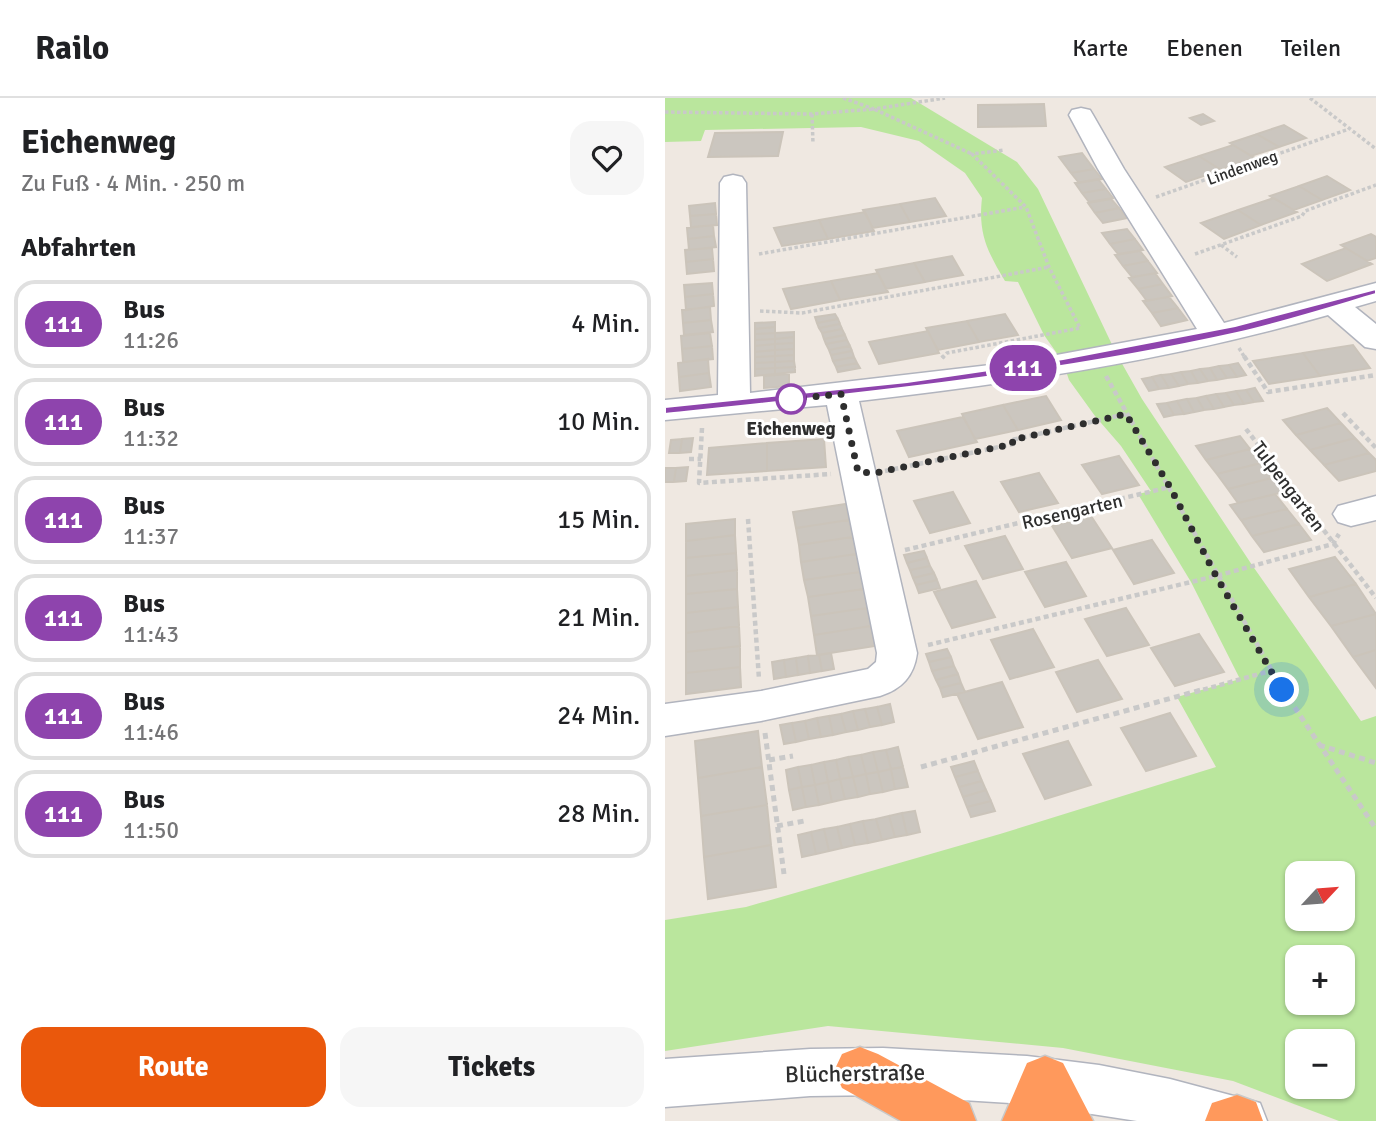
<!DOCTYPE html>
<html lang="de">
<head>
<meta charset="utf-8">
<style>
	:root { --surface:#fff; --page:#f6f6f6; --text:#202124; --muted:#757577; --line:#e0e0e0; --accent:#ea580c }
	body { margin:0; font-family:Signika,sans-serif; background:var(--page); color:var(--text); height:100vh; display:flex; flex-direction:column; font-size:26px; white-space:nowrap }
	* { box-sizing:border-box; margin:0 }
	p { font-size:23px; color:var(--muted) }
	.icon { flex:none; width:38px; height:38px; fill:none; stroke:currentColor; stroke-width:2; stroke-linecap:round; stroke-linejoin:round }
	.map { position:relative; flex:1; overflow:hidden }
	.side { display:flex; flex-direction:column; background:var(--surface); width:665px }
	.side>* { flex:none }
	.badge { padding:0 14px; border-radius:23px; font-size:24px; line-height:46px }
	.needle { width:46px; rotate:64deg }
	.fabs { position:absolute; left:620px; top:763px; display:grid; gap:14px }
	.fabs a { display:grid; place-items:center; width:70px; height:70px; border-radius:14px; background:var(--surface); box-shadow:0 2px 5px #0004; font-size:35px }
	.you { position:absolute; width:35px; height:35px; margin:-18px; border:5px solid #fff; border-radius:50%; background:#1a73e8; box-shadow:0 0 0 10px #1a73e833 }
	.map>.badge { position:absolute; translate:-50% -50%; box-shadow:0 0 0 4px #fff }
	h2 { padding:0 21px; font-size:26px; line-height:63px }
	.round { display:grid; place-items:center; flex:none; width:74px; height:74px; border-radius:21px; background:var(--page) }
	.overview { display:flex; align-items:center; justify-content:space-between; height:119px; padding:0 21px }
	h1 { font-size:33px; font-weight:800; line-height:52px }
	.cta { display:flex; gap:14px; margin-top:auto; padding:14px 21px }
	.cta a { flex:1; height:80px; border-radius:21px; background:var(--accent); color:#fff; font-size:28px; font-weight:800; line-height:80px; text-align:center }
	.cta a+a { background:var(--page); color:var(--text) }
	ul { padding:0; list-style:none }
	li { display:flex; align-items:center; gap:21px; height:88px; margin:0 14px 10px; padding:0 7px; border:4px solid var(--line); border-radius:21px }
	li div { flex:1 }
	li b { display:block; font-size:26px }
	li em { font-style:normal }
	li .badge { min-width:77px; font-weight:700; text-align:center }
	header { display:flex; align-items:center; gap:42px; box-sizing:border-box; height:98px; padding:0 35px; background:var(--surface); border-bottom:2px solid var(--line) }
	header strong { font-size:33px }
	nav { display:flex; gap:38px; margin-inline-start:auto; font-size:24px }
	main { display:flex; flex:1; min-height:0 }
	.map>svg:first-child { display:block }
	.green { fill:#bae69d; fill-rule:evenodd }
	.building { fill:#cbc6bf; stroke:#cbc4ba; stroke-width:2 }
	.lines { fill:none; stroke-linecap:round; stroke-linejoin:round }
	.minor-casing { stroke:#b1b4be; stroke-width:3 }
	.highway-casing { stroke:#c9c9c9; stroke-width:3 }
	.path-far2 { stroke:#c9c9c9; stroke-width:3.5; stroke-dasharray:3.5 2.5; stroke-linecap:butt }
	.path-far1 { stroke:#c9c9c9; stroke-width:4.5; stroke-dasharray:5 3.5; stroke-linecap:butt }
	.path { stroke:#c9c9c9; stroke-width:5; stroke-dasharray:6 4.5; stroke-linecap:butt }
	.minor { fill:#fff; fill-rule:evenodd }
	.highway { fill:#ff995c; fill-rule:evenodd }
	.line { fill:#8e44ad; stroke:#fff; stroke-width:2 }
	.walk { stroke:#2e2e2e; stroke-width:7; stroke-dasharray:0 12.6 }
	.stop-dot { fill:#fff; stroke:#8e44ad; stroke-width:3.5 }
	.labels { text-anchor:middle; stroke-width:6; stroke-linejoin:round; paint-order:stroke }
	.far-street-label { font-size:16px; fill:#2e2e2e; stroke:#fff }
	.stop-label { font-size:19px; font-weight:bold; fill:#2e2e2e; stroke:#fff }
	.street-label { font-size:19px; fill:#2e2e2e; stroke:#fff }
	.near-street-label { font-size:23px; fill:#2e2e2e; stroke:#fff }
</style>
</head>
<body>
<header>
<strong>Railo</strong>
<nav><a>Karte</a><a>Ebenen</a><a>Teilen</a></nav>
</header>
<main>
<section class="side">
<div class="overview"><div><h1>Eichenweg</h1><p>Zu Fuß · 4 Min. · 250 m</p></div><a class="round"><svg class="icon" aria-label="heart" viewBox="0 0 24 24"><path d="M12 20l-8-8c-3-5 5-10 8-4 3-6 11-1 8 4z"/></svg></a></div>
<h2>Abfahrten</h2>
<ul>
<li><span class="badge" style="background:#8e44ad;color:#fff">111</span><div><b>Bus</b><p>11:26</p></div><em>4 Min.</em></li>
<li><span class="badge" style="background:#8e44ad;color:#fff">111</span><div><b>Bus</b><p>11:32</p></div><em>10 Min.</em></li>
<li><span class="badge" style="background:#8e44ad;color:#fff">111</span><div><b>Bus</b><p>11:37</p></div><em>15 Min.</em></li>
<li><span class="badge" style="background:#8e44ad;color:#fff">111</span><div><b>Bus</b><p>11:43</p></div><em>21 Min.</em></li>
<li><span class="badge" style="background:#8e44ad;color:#fff">111</span><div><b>Bus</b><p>11:46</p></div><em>24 Min.</em></li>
<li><span class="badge" style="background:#8e44ad;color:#fff">111</span><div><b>Bus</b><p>11:50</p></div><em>28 Min.</em></li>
</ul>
<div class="cta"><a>Route</a><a>Tickets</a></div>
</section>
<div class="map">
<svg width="711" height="1023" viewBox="0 0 711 1023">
	<rect width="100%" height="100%" fill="#efe8e1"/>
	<path class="green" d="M0,0H246L352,64L373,91L451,255L477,301L587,467L696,623L711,618V1023H674L568,983L398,950L163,928L0,953V822L81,809L335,736L551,669L512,599L575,581L526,484L473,396L486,393L456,348L430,318L404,282L398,264L379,237L353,184L340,183C322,153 313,135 317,100L300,75L254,43L196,29L40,32L36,43L0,44ZM632,775H677V821H632ZM632,859H677V905H632ZM632,943H677V989H632Z"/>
	<path class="building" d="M379,6L381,28L313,29V7Z
		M538,16L549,23L536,27L525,20Z
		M619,27L641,40L614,49L592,36Z
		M118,34L113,58L43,59L50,35Z
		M592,36L614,49L586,58L565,45Z
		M568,47L590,60L556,72L534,58Z
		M417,55L429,71L406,75L394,59Z
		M534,58L556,72L521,84L500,69Z
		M429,71L437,81L414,85L406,75Z
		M662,78L685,92L657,102L634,88Z
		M433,81L441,91L417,95L410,85Z
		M634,88L657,102L629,112L605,98Z
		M441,91L448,100L424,104L417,95Z
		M270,100L281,118L245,124L235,106Z
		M609,100L632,114L596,127L573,112Z
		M446,101L454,110L430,115L423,105Z
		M50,105L51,116L25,118L24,108Z
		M235,106L245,124L208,130L198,112Z
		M454,110L462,120L438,125L430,115Z
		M573,112L596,127L559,141L536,125Z
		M200,114L209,133L163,141L154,122Z
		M51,116L52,127L26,129L25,118Z
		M154,122L163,141L117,148L109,130Z
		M48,127L49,138L23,141L22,130Z
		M462,131L470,141L445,146L437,135Z
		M706,136L711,139V160L702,163L676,147Z
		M49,138L51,149L24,152L23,141Z
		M470,141L478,152L453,156L445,146Z
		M47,150L48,161L21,164L20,152Z
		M681,150L707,166L662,183L637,166Z
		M475,153L483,163L458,168L450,157Z
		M287,158L298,177L260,184L249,165Z
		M48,161L49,173L22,176L21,164Z
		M483,163L492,175L467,179L458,168Z
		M249,165L260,184L221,191L211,172Z
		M213,175L223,194L175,202L166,183Z
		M490,175L498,186L473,191L464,180Z
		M166,183L175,202L126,211L118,191Z
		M47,185L48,196L20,199L19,187Z
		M498,186L507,198L482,203L473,191Z
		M48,196L49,208L21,212L20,199Z
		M504,199L513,210L487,215L478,203Z
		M45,209L46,222L18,225L17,212Z
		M513,210L522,222L496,228L487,215Z
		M170,216L173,221L152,225L150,219Z
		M340,216L353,237L314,244L302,223Z
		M173,221L175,226L154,230L152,225Z
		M46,222L48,234L19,237L18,225Z
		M302,223L314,244L273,252L261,230Z
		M110,224V229L90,231V225Z
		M175,226L177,231L157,235L154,230Z
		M110,229V235L90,236V231Z
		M177,231L180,237L159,241L157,235Z
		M263,233L274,255L214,266L204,244Z
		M129,234V239L110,241V235Z
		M45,235L47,248L17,251L16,238Z
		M110,235V241L90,242V236Z
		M180,237L182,242L161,246L159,241Z
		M129,239V245L110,246V241Z
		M110,241V246L90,248V242Z
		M182,242L185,248L164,252L161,246Z
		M129,245V251L110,252V246Z
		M110,246V252L90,254V248Z
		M688,247L705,270L655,278L638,255Z
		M47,248L48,261L18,264L17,251Z
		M185,248L187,253L166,257L164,252Z
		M129,251V257L110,258V252Z
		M110,252V258L90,259V254Z
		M187,253L189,259L168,263L166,257Z
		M638,255L655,278L604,286L588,263Z
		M129,257V263L110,264V258Z
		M110,258V264L90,265V259Z
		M189,259L192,265L171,269L168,263Z
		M43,261L44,275L14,279L13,265Z
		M129,263L130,269L110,270V264Z
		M110,264V270L90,271V265Z
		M192,265L195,270L173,274L171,269Z
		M573,265L581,277L572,279L564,267Z
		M564,267L572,279L562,280L554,268Z
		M554,268L562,280L552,282L545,270Z
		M130,269V274L110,276V270Z
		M110,270V276L90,278V271Z
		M545,270L552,282L543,283L535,271Z
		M535,271L543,283L533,285L526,273Z
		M526,273L533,285L523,286L516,274Z
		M516,274L523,286L514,288L506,276Z
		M44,275L46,289L15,293L14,279Z
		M124,276V288L99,290V278Z
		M506,276L514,288L504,290L496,277Z
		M496,277L504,290L494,291L487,279Z
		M487,279L494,291L484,293L477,281Z
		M590,290L598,303L589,304L581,292Z
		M581,292L589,304L579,306L571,293Z
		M571,293L579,306L569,307L561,295Z
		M561,295L569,307L559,309L551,296Z
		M551,296L559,309L549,311L541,298Z
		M381,298L396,322L353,332L338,307Z
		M541,298L549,311L539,312L532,300Z
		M532,300L539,312L529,314L522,301Z
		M522,301L529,314L519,316L512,303Z
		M512,303L519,316L509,317L502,305Z
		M502,305L509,317L499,319L492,306Z
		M338,307L353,332L310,341L297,316Z
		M662,310L676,325L631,337L618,322Z
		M298,319L312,344L244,359L232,333Z
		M676,325L690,340L645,352L631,337Z
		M575,338L585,351L541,362L531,348Z
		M28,340L26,354L15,355L17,341Z
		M690,340L704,355L659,367L645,352Z
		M17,341L15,355H4L6,342Z
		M159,341L161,369L102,373V345Z
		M102,345V373L42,377L44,350Z
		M585,351L596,365L552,376L541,362Z
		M704,355L711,362V373L674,383L659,367Z
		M454,358L474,387L437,396L417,367Z
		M596,365L607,380L563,391L552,376Z
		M23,369L21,383L9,384L11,370Z
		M0,370H11L9,384H0Z
		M374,375L393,405L354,414L336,384Z
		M607,380L619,394L573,405L563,391Z
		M288,394L305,425L265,435L249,403Z
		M610,396L622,411L576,422L565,407Z
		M181,406L184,422L131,430L128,414Z
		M622,411L634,426L587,438L576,422Z
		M426,418L447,450L407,460L387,428Z
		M70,421V437L21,443V426Z
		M184,422L188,439L134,447L131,430Z
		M634,426L646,442L599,454L587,438Z
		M70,437L71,455L21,460V443Z
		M340,438L358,471L318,481L300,448Z
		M188,439L191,456L136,464L134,447Z
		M487,442L509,475L469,486L448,452Z
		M259,453L262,460L242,465L239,457Z
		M71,455L72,472L21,478V460Z
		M191,456L195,474L139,482L136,464Z
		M670,459L691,486L644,499L624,471Z
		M262,460L265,468L245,472L242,465Z
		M401,464L421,498L380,509L360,474Z
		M265,468L269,475L248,480L245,472Z
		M72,472V491L21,496V478Z
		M195,474L199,491L143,499L139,482Z
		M269,475L272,482L251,487L248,480Z
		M272,482L275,490L254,495L251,487Z
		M311,483L330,519L287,530L269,494Z
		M691,486L711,516L666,528L644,499Z
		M72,491L73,509L21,515V496Z
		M199,491L202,510L146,518L143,499Z
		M73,509L74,528L21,535V515Z
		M202,510L206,528L149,537L146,518Z
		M461,510L484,547L442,558L420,521Z
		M711,516V552L688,559L666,528Z
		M74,528L75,548L21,554V535Z
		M206,528L210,548L152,557L149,537Z
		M368,531L389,569L345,581L326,542Z
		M534,536L559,574L510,588L486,550Z
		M75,548V569L21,575V554Z
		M282,551L286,559L264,564L261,556Z
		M711,552V590L688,559Z
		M166,555L169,571L157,573L154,557Z
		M154,557L157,573L145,575L143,558Z
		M143,558L145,575L133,577L131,560Z
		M286,559L289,568L267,573L264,564Z
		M131,560L133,577L121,579L119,562Z
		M119,562L121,579L109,581L107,564Z
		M433,562L457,601L412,614L391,574Z
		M289,568L293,576L271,582L267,573Z
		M75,569L76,589L21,596V575Z
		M293,576L296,585L275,590L271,582Z
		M337,584L358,629L313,641L292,596Z
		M296,585L300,594L278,599L275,590Z
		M225,606L229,624L217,627L212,609Z
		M212,609L217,627L205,629L200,611Z
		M200,611L205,629L193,632L188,613Z
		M188,613L193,632L181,634L176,616Z
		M505,615L531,658L481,673L456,630Z
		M176,616L181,634L168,637L164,618Z
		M164,618L168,637L156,639L152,620Z
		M152,620L156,639L144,641L140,623Z
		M140,623L144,641L131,644L127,625Z
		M127,625L131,644L119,646L115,627Z
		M93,633L97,669L33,680L30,643Z
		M403,643L426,687L380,701L358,656Z
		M233,649L238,669L226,671L221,652Z
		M221,652L226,671L213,674L208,654Z
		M208,654L213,674L201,676L196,657Z
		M196,657L201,676L188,679L183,659Z
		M183,659L188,679L175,681L171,662Z
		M171,662L175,681L163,684L159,664Z
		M309,663L313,673L290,679L286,669Z
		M159,664L163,684L150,687L146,667Z
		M146,667L150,687L137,689L133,669Z
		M97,669L102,707L36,718L33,680Z
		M133,669L137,689L124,692L121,672Z
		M238,669L243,689L230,691L226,671Z
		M226,671L230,691L218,694L213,674Z
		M313,673L317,683L294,689L290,679Z
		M213,674L218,694L205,696L201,676Z
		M201,676L205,696L193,699L188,679Z
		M188,679L193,699L180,701L175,681Z
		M175,681L180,701L167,704L163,684Z
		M317,683L321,692L298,699L294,689Z
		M163,684L167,704L154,707L150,687Z
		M150,687L154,707L141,709L137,689Z
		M137,689L141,709L128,712L124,692Z
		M321,692L326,703L302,709L298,699Z
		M326,703L330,713L306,719L302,709Z
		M102,707L106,747L39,759L36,718Z
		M250,713L255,734L242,737L237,715Z
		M237,715L242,737L230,739L224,718Z
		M224,718L230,739L217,742L211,721Z
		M211,721L217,742L203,745L198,723Z
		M198,723L203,745L190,747L185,726Z
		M185,726L190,747L177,750L172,729Z
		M172,729L177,750L164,753L159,731Z
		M159,731L164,753L151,756L146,734Z
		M146,734L151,756L137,759L133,737Z
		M106,747L111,789L43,801L39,759Z"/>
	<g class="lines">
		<defs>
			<path id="minor" d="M416,10L425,12L428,17L459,71L559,225L711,185V203L690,209L711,226V251L700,249L663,217C510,261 352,285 194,303L252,555C249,578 237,591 215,598L96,623L0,638V606L96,593L203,571L211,564L212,555L162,307L0,322V302L53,297L55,85L59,79L68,77L77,79L81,85L85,295L359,263L532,231L433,71L404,17L407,12Z
				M711,398V422L686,428L673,424L668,416L673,408Z
				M218,950L362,958L434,967L505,981L595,1005L602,1023H472L362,1006L218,997L145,998L0,1009V961L145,951Z"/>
			<path id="highway" d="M195,949L213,956L304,1005L311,1023H236L177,990L169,973L177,956Z
				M380,958L398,965L428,1023H337L362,965Z
				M572,997L591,1004L598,1023H540L547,1005Z"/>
		</defs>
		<use href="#minor" class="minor-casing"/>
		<use href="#highway" class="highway-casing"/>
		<path class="path-far2" d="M178,0L209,11L280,0
			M645,0L711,51
			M0,14L147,16L209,11L307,56
			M147,16L148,46
			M491,99L684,31
			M556,147L572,159
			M94,156L360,109
			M530,156L637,118L640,113L711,87
			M95,213L137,215L384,169
			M574,250L580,260
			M277,260L282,255L415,230L384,169L361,109L307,56L340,52"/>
		<path class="path-far1" d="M579,258L603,294L711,277
			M277,260L279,258
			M441,278L619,594
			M678,315L711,350
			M37,330L34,385L166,376
			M581,331L711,500
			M24,361H36
			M220,373L348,346L347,342L461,316
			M83,421L94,581
			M240,452L505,389
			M263,547L551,478L668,446L674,436
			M530,594L605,573"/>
		<path class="path" d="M618,592L711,731
			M100,635L119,776
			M654,647L711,665
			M104,662L128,658
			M256,669L536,592
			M112,728L139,723"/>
		<use href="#minor" class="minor"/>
		<use href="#highway" class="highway"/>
	</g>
	<path class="line" d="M711,191V196C667,209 620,224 572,235C383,277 192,296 0,316V309L242,284L398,261L570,228Z"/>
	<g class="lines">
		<path class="walk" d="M126,301L176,296L193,374L210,375L348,346L347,342L461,316L505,389L551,478L617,592"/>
	</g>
	<circle class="stop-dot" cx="126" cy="301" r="14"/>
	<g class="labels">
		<g class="far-street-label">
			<text transform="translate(577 69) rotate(-20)" y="6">Lindenweg</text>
		</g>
		<g class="stop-label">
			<text x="126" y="337">Eichenweg</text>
		</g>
		<g class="street-label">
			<text transform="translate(624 388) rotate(53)" y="7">Tulpengarten</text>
			<text transform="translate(407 413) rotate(-13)" y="7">Rosengarten</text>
		</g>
		<g class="near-street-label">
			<text transform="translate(190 975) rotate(-1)" y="8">Blücherstraße</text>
		</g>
	</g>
</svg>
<div class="fabs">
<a><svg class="needle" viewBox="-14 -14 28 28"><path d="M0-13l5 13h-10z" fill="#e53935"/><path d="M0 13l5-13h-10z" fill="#757577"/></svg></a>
<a>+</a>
<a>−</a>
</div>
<div class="you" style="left:617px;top:592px"></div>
<b class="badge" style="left:358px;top:270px;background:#8e44ad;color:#fff">111</b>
</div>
</main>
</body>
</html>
